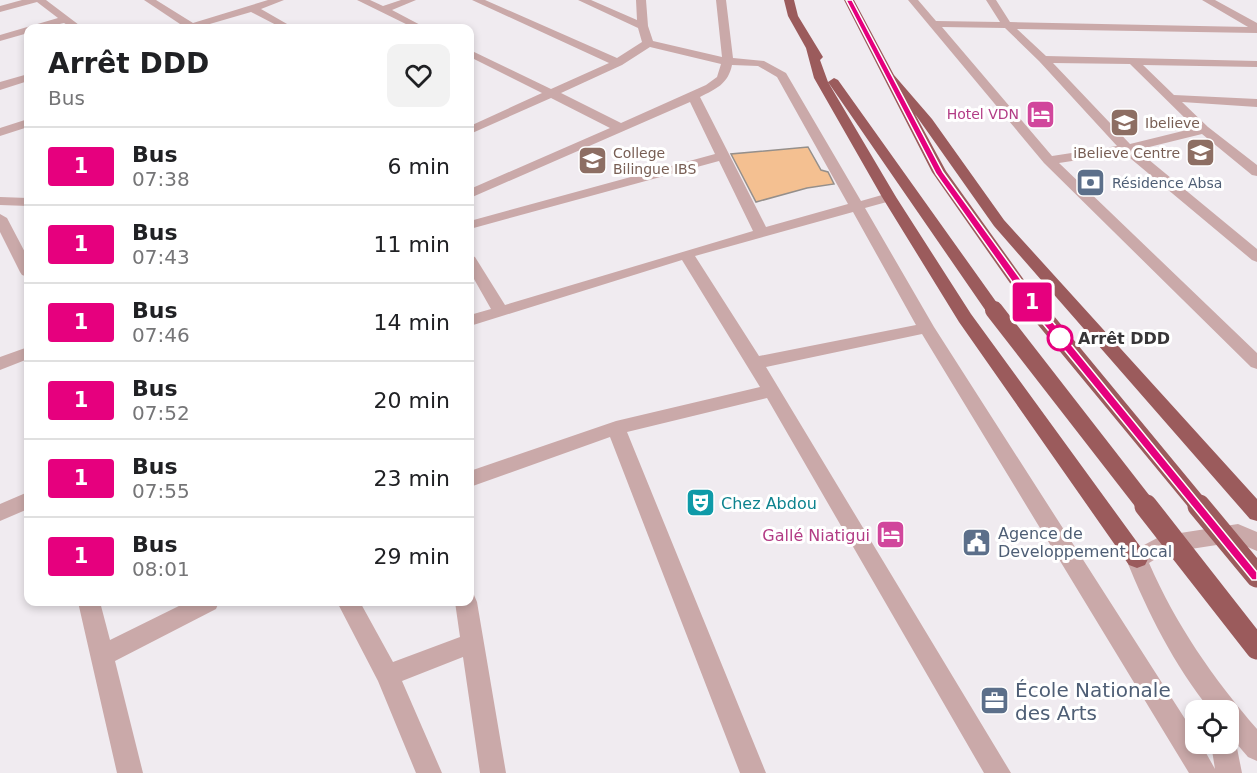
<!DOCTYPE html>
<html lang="en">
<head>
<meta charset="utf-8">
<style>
	:root { --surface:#fff; --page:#f2f2f2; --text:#202124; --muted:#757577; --line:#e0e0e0 }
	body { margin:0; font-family:"DejaVu Sans",sans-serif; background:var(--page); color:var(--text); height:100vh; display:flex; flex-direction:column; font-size:22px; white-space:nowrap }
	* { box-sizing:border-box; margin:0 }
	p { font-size:20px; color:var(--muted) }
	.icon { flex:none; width:33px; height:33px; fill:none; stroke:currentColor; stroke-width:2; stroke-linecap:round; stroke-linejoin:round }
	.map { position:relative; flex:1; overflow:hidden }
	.panel { position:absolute; left:24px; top:24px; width:450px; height:582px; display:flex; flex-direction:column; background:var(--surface); border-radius:12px; box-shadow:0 3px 9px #0003 }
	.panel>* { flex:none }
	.badge { padding:0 12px; border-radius:4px; font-size:21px; line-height:39px }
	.controls { position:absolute; left:1185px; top:700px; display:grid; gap:12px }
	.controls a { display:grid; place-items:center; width:54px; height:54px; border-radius:12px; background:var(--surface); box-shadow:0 3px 9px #0003; font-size:30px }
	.map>.badge { position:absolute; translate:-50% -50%; box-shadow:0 0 0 3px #fff }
	.round { display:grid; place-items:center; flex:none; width:63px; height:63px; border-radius:12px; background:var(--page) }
	.head { display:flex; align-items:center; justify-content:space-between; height:102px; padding:0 24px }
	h1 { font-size:28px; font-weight:700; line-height:45px }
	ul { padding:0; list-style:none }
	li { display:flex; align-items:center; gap:18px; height:78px; padding:0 24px; border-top:2px solid var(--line) }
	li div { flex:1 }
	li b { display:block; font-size:22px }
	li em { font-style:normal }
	li .badge { min-width:66px; font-weight:700; text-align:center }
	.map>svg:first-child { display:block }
	.building { fill:#f4c091; stroke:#958f8b; stroke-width:1.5 }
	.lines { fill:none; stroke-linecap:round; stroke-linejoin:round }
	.minor { fill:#caa9a9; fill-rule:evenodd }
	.highway { fill:#9b5b5c; fill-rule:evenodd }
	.highway-bridge-far1 { stroke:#9b5b5c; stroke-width:18 }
	.highway-bridge { stroke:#9b5b5c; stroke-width:23 }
	.line { fill:#e6007e; stroke:#fff; stroke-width:1.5 }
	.stop-dot { fill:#fff; stroke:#e6007e; stroke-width:3 }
	.labels { text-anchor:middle; stroke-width:6; stroke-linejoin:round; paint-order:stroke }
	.far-hotel-label { font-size:14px; fill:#b23c85; stroke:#fff; text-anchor:end }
	.far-education-label { font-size:14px; fill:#785e54; stroke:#fff; text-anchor:start }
	.far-service-label { font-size:14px; fill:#4e5e75; stroke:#fff; text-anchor:start }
	.stop-label { font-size:16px; font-weight:bold; fill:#383638; stroke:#fff; text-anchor:start }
	.culture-label { font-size:16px; fill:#0d838f; stroke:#fff; text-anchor:start }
	.service-label { font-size:16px; fill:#4e5e75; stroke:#fff; text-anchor:start }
	.hotel-label { font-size:16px; fill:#b23c85; stroke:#fff; text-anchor:end }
	.near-service-label { font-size:20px; fill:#4e5e75; stroke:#fff; text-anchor:start }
</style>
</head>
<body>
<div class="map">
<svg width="1257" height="773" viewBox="0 0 1257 773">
	<rect width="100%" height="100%" fill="#f0ebf0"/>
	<path class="building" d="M808,147L821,170L828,172L834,184L807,188L756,202L731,154Z"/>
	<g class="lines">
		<path class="minor" d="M22,0H46L83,28H72L64,23L42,28H28V33L0,41V35L58,18L37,2L0,12V6Z
			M144,0H156L193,23L268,0H284L261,9L294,28H282L251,12L196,28H182L183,26Z
			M357,0H370L383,6L401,0H416L392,10L426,28H414Z
			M472,0H485L617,58L642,42L638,28L578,0H591L637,20L636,0H646L648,26L653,41L722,57L716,0H726L733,58L764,61L786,73L861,201L889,193L896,197L894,200L865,208L934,327L1196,736V744H1201L1215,769L1211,744H1228V711H1211C1174,665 1148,613 1126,559L1129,553L1161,536L1238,524L1257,532V551L1236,542L1165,553L1149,563C1176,625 1213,678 1257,729V761L1248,757L1236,743L1242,773H1189L922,334L766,367L1011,773H984L767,398L627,432L766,773H740L610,437L470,487V471L616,421L760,387L682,260L470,326V315L491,309L470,272V255L475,257L505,305L753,231L719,161L470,229V221L715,154L690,102L470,198V189L610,128L551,98L470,134V126L542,93L470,57V50L551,89L609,63ZM650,47L721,64L717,77L706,85L621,123L561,93L622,65ZM732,65L758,66L777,77L848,204L766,227L700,97C716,89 728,84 732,65ZM853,212L916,325L759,356L695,256Z
			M908,0H918L936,21L1000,22L986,0H996L1010,22L1248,27L1202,0H1215L1257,23V33L1017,29L1046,56L1257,61V67L1143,65L1174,95L1257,99V107L1182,102L1208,127L1257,165V176L1252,175L1202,134L1137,150L1257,249V262L1252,260L1124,153L1059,163L1257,353V369L1251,367L1044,163ZM942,27L1005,28L1039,61L1117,146L1052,156ZM1053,63L1130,64L1195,128L1130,144Z
			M28,74V81L0,90V82Z
			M28,119V127L0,136V128Z
			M0,197L28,198V206L0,205Z
			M0,214L7,218L28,258V277L22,275L20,272L0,232Z
			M28,347V359L0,370V357Z
			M28,492V509L0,521V504Z
			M470,593L474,595L477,602L506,773H480L463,657L402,681L442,773H416L378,681L337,602H360L393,662L460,637L455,602H470Z
			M78,602H100L110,640L187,602H219L216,609L115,661L143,773H117Z"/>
		<path class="highway" d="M784,0H794L798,16L823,57L820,60L828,82L834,78L838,80L1002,310L1000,314H988L828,82L896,197L971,314L1145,553L1148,559L1145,565L1137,568L1129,565L959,322L882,197L814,78L806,48L788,16Z
			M844,0H854L894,75L932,119L1004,220L1257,499V521L1250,519L994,226L915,114L946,171L1047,312L1045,316H1033L932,172Z"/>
		<path class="highway-bridge-far1" d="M994,310L1147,507
			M1039,312L1200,507"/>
		<path class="highway-bridge" d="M1146,506L1257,648
			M1199,506L1257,576"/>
	</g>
	<path class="line" d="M846,0H852L943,172L1043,310L1257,572V580H1252L1035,314L936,174Z"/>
	<defs>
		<symbol id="hotel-square" viewBox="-11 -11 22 22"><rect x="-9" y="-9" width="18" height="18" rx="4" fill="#d1479c" stroke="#fff"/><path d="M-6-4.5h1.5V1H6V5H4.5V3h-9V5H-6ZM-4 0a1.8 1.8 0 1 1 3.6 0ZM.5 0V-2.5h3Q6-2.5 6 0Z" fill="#fff"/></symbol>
		<symbol id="school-square" viewBox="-11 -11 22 22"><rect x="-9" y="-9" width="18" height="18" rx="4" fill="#8d6e63" stroke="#fff"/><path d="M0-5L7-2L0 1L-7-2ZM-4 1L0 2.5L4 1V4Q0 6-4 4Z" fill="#fff"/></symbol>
		<symbol id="bank-square" viewBox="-11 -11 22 22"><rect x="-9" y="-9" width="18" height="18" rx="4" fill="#5c6f8a" stroke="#fff"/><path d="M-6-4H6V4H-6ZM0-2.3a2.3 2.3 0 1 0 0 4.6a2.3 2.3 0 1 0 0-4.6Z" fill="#fff"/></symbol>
		<symbol id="theatre-square" viewBox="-11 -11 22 22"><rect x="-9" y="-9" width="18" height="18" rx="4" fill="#0f9aa8" stroke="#fff"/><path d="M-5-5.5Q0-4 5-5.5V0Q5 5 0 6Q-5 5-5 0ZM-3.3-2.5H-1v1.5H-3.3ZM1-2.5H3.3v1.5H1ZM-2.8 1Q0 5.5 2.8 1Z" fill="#fff"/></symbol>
		<symbol id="civic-square" viewBox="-11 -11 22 22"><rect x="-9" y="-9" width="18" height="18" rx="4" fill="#5c6f8a" stroke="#fff"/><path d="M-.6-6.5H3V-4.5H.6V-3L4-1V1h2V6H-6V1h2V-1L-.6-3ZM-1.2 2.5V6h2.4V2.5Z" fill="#fff"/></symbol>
		<symbol id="office-square" viewBox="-11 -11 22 22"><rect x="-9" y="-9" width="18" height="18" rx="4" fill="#5c6f8a" stroke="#fff"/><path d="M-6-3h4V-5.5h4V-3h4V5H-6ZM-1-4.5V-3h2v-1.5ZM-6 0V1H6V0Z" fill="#fff"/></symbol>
	</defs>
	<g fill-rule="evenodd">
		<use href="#hotel-square" x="1024" y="98" width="33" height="33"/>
		<use href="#school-square" x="1108" y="106" width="33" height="33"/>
		<use href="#school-square" x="1184" y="136" width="33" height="33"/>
		<use href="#school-square" x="576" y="144" width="33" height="33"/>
		<use href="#bank-square" x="1074" y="166" width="33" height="33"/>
		<use href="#theatre-square" x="684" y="486" width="33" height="33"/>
		<use href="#hotel-square" x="874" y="518" width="33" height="33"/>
		<use href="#civic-square" x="960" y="526" width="33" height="33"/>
		<use href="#office-square" x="978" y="684" width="33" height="33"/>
	</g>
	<circle class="stop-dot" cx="1060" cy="338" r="12"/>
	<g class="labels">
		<g class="far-hotel-label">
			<text x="1019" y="119">Hotel VDN</text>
		</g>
		<g class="far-education-label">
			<text x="1145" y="128">Ibelieve</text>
			<text x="613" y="158">College<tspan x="613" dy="16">Bilingue IBS</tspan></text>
			<text x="1180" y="158" text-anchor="end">iBelieve Centre</text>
		</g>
		<g class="far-service-label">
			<text x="1112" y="188">Résidence Absa</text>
		</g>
		<g class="stop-label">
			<text x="1078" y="344">Arrêt DDD</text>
		</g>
		<g class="culture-label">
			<text x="721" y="509">Chez Abdou</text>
		</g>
		<g class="service-label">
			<text x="998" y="539">Agence de<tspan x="998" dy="18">Developpement Local</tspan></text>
		</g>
		<g class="hotel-label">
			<text x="870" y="541">Gallé Niatigui</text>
		</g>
		<g class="near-service-label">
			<text x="1015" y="697">École Nationale<tspan x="1015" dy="23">des Arts</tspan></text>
		</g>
	</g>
</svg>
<div class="controls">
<a><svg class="icon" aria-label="locate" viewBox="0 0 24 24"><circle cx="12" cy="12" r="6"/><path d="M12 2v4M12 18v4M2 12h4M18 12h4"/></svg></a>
</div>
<b class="badge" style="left:1032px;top:302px;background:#e6007e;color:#fff">1</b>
<section class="panel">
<div class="head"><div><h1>Arrêt DDD</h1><p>Bus</p></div><a class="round"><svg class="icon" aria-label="heart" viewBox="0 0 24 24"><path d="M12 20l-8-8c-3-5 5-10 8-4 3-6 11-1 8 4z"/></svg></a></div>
<ul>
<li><span class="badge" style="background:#e6007e;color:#fff">1</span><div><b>Bus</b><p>07:38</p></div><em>6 min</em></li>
<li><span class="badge" style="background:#e6007e;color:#fff">1</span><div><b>Bus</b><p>07:43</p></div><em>11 min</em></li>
<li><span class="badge" style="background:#e6007e;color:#fff">1</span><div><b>Bus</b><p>07:46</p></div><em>14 min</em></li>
<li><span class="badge" style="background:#e6007e;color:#fff">1</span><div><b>Bus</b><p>07:52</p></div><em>20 min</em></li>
<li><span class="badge" style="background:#e6007e;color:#fff">1</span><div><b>Bus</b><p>07:55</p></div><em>23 min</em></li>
<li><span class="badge" style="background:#e6007e;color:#fff">1</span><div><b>Bus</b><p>08:01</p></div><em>29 min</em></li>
</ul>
</section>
</div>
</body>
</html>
